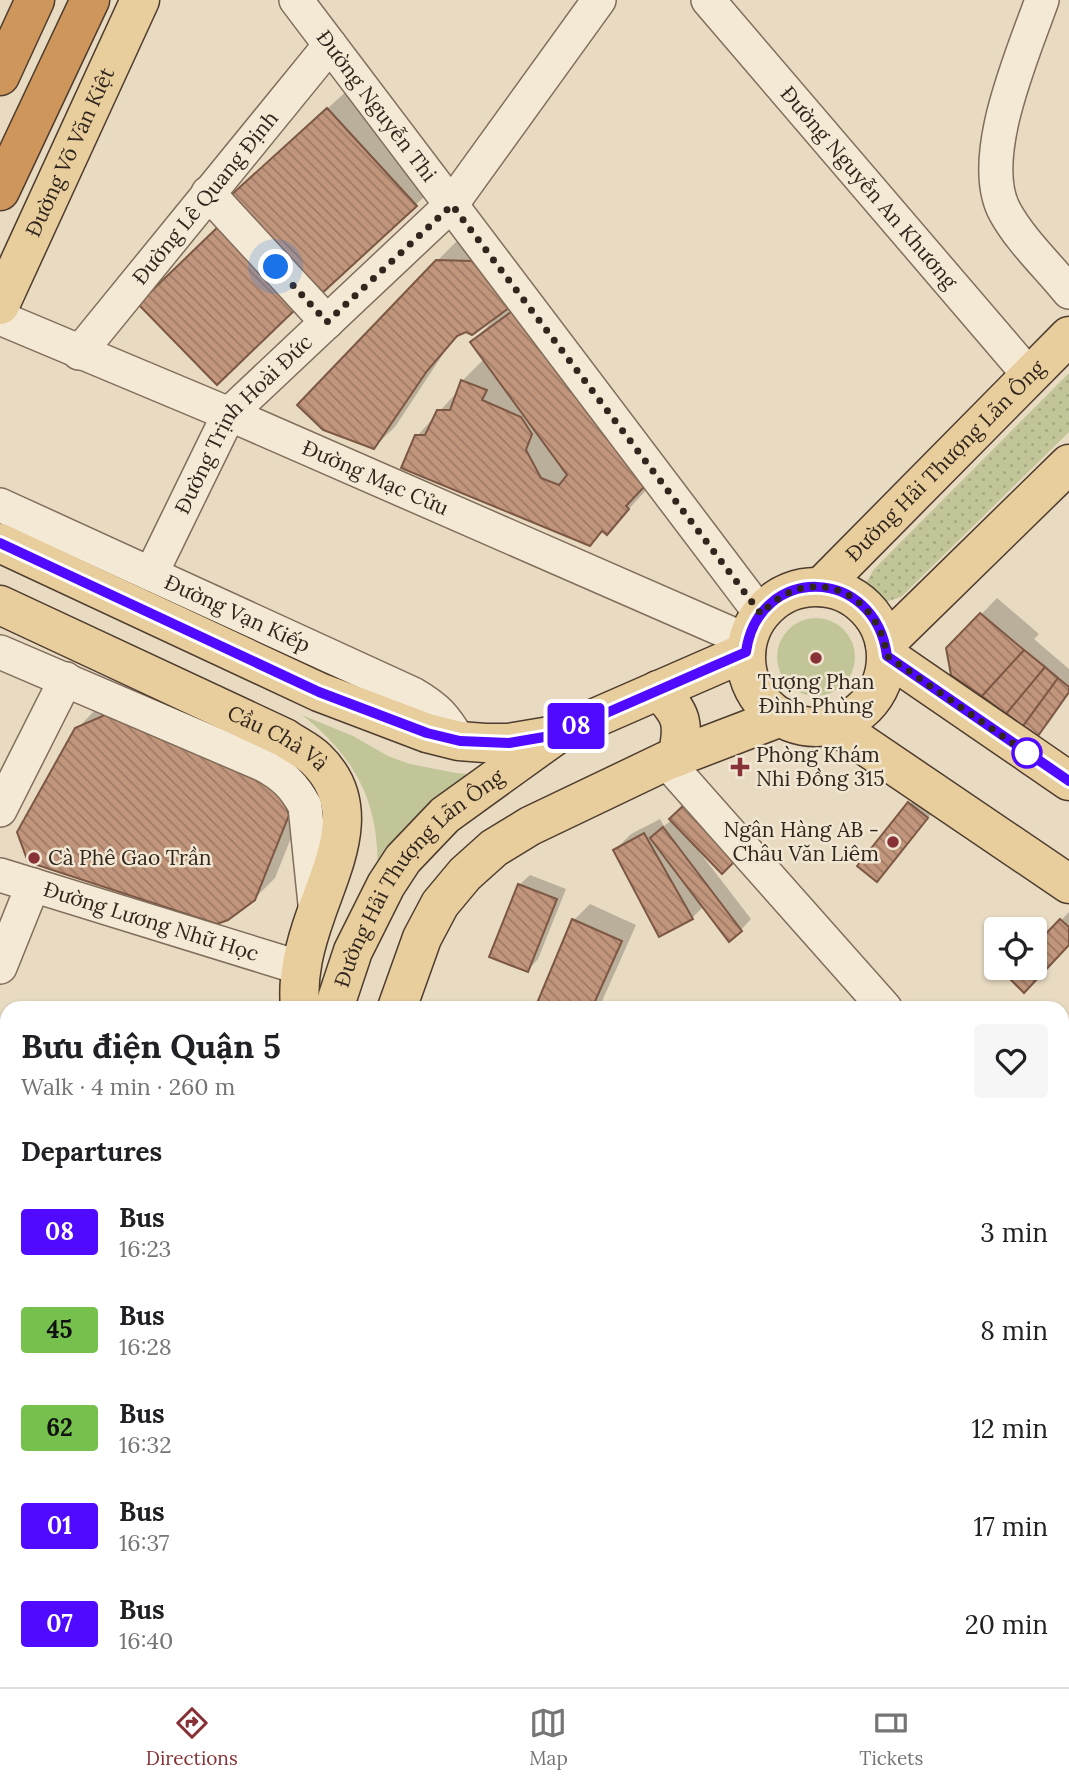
<!DOCTYPE html>
<html lang="en">
<head>
<meta charset="utf-8">
<style>
	:root { --surface:#fff; --page:#f6f6f6; --text:#202124; --muted:#757577; --line:#e0e0e0; --accent:#883237 }
	body { margin:0; font-family:Lora,serif; background:var(--page); color:var(--text); height:100vh; display:flex; flex-direction:column; font-size:26px; white-space:nowrap }
	* { box-sizing:border-box; margin:0 }
	p { font-size:23px; color:var(--muted) }
	.icon { flex:none; width:38px; height:38px; fill:none; stroke:currentColor; stroke-width:2; stroke-linecap:round; stroke-linejoin:round }
	.map { position:relative; flex:1; overflow:hidden }
	.panel { position:absolute; left:0px; top:1001px; width:1069px; height:686px; display:flex; flex-direction:column; background:var(--surface); border-radius:21px 21px 0 0; box-shadow:0 2px 5px #0004 }
	.panel>* { flex:none }
	.badge { padding:0 14px; border-radius:5px; font-size:24px; line-height:46px }
	.controls { position:absolute; left:984px; top:917px; display:grid; gap:14px }
	.controls a { display:grid; place-items:center; width:63px; height:63px; border-radius:7px; background:var(--surface); box-shadow:0 2px 5px #0004; font-size:35px }
	.you { position:absolute; width:35px; height:35px; margin:-18px; border:5px solid #fff; border-radius:50%; background:#1a73e8; box-shadow:0 0 0 10px #1a73e833 }
	.map>.badge { position:absolute; translate:-50% -50%; box-shadow:0 0 0 4px #fff }
	h2 { padding:0 21px; font-size:26px; line-height:63px }
	.round { display:grid; place-items:center; flex:none; width:74px; height:74px; border-radius:7px; background:var(--page) }
	.overview { display:flex; align-items:center; justify-content:space-between; height:119px; padding:0 21px }
	h1 { font-size:33px; font-weight:800; line-height:52px }
	ul { padding:0; list-style:none }
	li { display:flex; align-items:center; gap:21px; height:98px; padding:0 21px }
	li div { flex:1 }
	li b { display:block; font-size:26px }
	li em { font-style:normal }
	li .badge { min-width:77px; font-weight:700; text-align:center }
	.tabs { display:flex; justify-content:space-around; align-items:center; height:98px; border-top:2px solid var(--line); background:var(--surface); font-size:19px; color:var(--muted) }
	.tabs a { display:grid; justify-items:center; gap:4px }
	.tabs .on { color:var(--accent) }
	.map>svg:first-child { display:block }
	.grass { fill:#c2c598 }
	.park { fill:url(#park-dots) }
	.shadow { fill:#0003 }
	.building { fill:url(#building-back-hatch); stroke:#7c5744; stroke-width:2 }
	.lines { fill:none; stroke-linecap:round; stroke-linejoin:round }
	.minor-casing { stroke:#806d5b; stroke-width:36 }
	.major-casing { stroke:#4e3c2f; stroke-width:41 }
	.highway-casing { stroke:#4e3c2f; stroke-width:41 }
	.minor { stroke:#f4e9d4; stroke-width:33 }
	.major { stroke:#e8cd9d; stroke-width:38 }
	.highway { stroke:#cf965b; stroke-width:38 }
	.line-casing { stroke:#fff; stroke-width:16 }
	.line { stroke:#4f0aff; stroke-width:10 }
	.walk { stroke:#31261e; stroke-width:7; stroke-dasharray:0 12.6 }
	.poi-dot { fill:#883237; stroke:#f0e6d1; stroke-width:2.5 }
	.stop-dot { fill:#fff; stroke:#4f0aff; stroke-width:3.5 }
	.labels { text-anchor:middle; stroke-width:5; stroke-linejoin:round; paint-order:stroke }
	.street-label { font-size:21px; fill:#31261e; stroke:#f0e6d1 }
	.poi-label { font-size:21px; fill:#31261e; stroke:#f0e6d1; text-anchor:start }
</style>
</head>
<body>
<div class="map">
<svg width="1069" height="1687" viewBox="0 0 1069 1687">
	<defs>
		<pattern id="park-dots" width="8" height="8" patternUnits="userSpaceOnUse" patternTransform="scale(1.75)"><rect width="8" height="8" fill="#c2c598"/><path d="M2 2h.1M6 6h.1" fill="none" stroke="#a7a983" stroke-width="1.8" stroke-linecap="round"/></pattern>
		<pattern id="building-back-hatch" width="6" height="6" patternUnits="userSpaceOnUse" patternTransform="scale(1.75)"><rect width="6" height="6" fill="#c2967c"/><path d="M-1 5l2 2M0 0l6 6M5-1l2 2" fill="none" stroke="#9e7a65"/></pattern>
	</defs>
	<rect width="100%" height="100%" fill="#e8dbc2"/>
	<path class="grass" d="M777 657a39 39 0 1 1 78 0a39 39 0 1 1-78 0Z
		M302,715L353,736L388,756L410,764L456,773L480,775L377,873C381,805 355,756 302,715Z"/>
	<path class="park" d="M1069,373V432L901,597L885,602L872,598L866,583L874,569Z"/>
	<path class="shadow" d="M349,89L437,185L320,293L241,206L252,176Z
		M458,240L492,241L503,314L536,290L648,488L607,533L604,530L590,544L417,436L458,391L462,381L484,359L472,342L498,316L497,315L461,332L447,348L395,427L374,447L437,261Z
		M997,598L1039,634L1034,639L1069,669V694L1048,724L1037,734L948,649Z
		M97,708L309,793L275,878L254,899L76,730Z
		M920,793L937,807L887,869L860,865Z
		M660,819L664,826L672,820L700,848L698,850L751,919L741,930L704,906L692,918L615,850L631,834Z
		M530,875L566,889L538,959L528,970L519,885Z
		M590,904L636,925L599,1008H537L574,920Z
		M1069,912V943L1024,990L1009,976L1016,968H1034V949Z"/>
	<path class="building" d="M327,108L417,206L320,295L230,196Z
		M222,223L299,306L217,385L138,304Z
		M436,260L472,261L509,308L472,335L466,332L457,336L427,371L374,449L323,430L297,405Z
		M515,309L644,487L626,506L629,509L607,535L602,531L590,546L401,468L415,435H425L437,410H450L461,380L487,390L482,400L521,417L532,434L526,450L541,478L559,485L567,475L470,342Z
		M980,613L1024,650L982,696L951,675L946,648Z
		M1024,650L1045,667L1006,714L982,696Z
		M1045,667L1058,678L1023,726L1006,714Z
		M1058,678L1069,687V692L1038,736L1023,726Z
		M107,714L245,774L275,790L283,797L289,815L255,900L228,920L217,924L28,862L17,832L75,728Z
		M908,802L928,818L877,882L857,866Z
		M684,805L737,859L722,874L669,819Z
		M663,827L742,931L729,942L650,838Z
		M644,833L693,919L659,937L613,850Z
		M518,884L557,899L528,972L489,957Z
		M572,919L622,941L592,1008H535Z
		M1060,919L1069,927V945L1024,993L1007,976L1014,968H1034V946Z
		M742,1680H758L765,1687H740L738,1685Z
		M758,1680H783L790,1687H765Z
		M783,1680H828L835,1687H790Z"/>
	<g class="lines">
		<defs>
			<g id="minor">
				<path id="s1" d="M296,0L761,614"/>
				<path id="s2" d="M708,0L1030,376"/>
				<path d="M1042,0C1023,54 976,159 1005,212C1021,241 1048,266 1069,292"/>
				<path d="M208,193L327,322"/>
				<path id="s3" d="M0,318L229,414L748,641"/>
				<path id="s4" d="M79,353L330,45"/>
				<path id="s5" d="M0,505L413,694C437,708 445,717 459,741"/>
				<path id="s6" d="M151,574L229,414L451,205L599,0"/>
				<path d="M0,652L264,765C284,776 294,786 305,806L316,914"/>
				<path d="M666,761L885,1008"/>
				<path d="M0,810L66,679"/>
				<path id="s7" d="M0,875L301,968"/>
				<path d="M0,967L33,885"/>
				<path d="M1062,1206L1069,1214"/>
				<path d="M0,1397L7,1403"/>
				<path d="M1062,1449L1069,1456"/>
				<path d="M1062,1532L1069,1522"/>
				<path d="M1062,1677L1069,1670"/>
				<path d="M324,1680L331,1687"/>
				<path d="M843,1680L850,1687"/>
				<path d="M939,1687L944,1680"/>
			</g>
			<g id="major">
				<path id="s8" d="M0,305L140,0"/>
				<path d="M0,543L319,692L427,733L459,741L485,743H508L556,735"/>
				<path id="s9" d="M821,587L1069,336"/>
				<circle cx="816" cy="657" r="70"/>
				<path id="s10" d="M0,605L285,738C295,745 308,751 316,759C364,805 334,862 316,914C305,945 297,975 300,1008"/>
				<path d="M885,644L1069,464"/>
				<path d="M887,656L1069,781"/>
				<path d="M658,690C682,714 685,723 677,757"/>
				<path d="M833,724L1069,884"/>
				<path id="s11" d="M334,1008L353,951L386,885L403,859L445,815L556,735L746,652"/>
				<path d="M397,1008L422,938L440,904L465,874L494,848L530,826L666,761L781,717"/>
				<path d="M1062,1260L1069,1253"/>
				<path d="M0,1676L7,1670"/>
				<path d="M121,1687L128,1680"/>
				<path d="M653,1687L659,1680"/>
			</g>
			<path id="highway" d="M0,76L35,0
				M0,191L90,0"/>
		</defs>
		<use href="#minor" class="minor-casing"/>
		<use href="#major" class="major-casing"/>
		<use href="#highway" class="highway-casing"/>
		<use href="#minor" class="minor"/>
		<use href="#major" class="major"/>
		<use href="#highway" class="highway"/>
	</g>
	<g class="lines">
		<defs>
			<path id="line" d="M0,543L319,692L427,733L460,741L509,743L556,735L746,652C758,564 875,565 887,656L1069,781"/>
		</defs>
		<use href="#line" class="line-casing"/>
		<use href="#line" class="line"/>
		<path class="walk" d="M276,267L327,322L452,205L761,614C808,561 878,590 887,656L1027,753"/>
	</g>
	<g class="poi-dot">
		<circle cx="816" cy="658" r="7"/>
		<path d="M736.5 756.5h7v7h7v7h-7v7h-7v-7h-7v-7h7z"/>
		<circle cx="893" cy="842" r="7"/>
		<circle cx="34" cy="858" r="7"/>
	</g>
	<circle class="stop-dot" cx="1027" cy="753" r="14"/>
	<g class="labels">
		<g class="street-label">
			<text dy="7" stroke="none"><textPath href="#s1" startOffset="133">Đường Nguyễn Thi</textPath></text>
			<text dy="7" stroke="none"><textPath href="#s8" startOffset="168">Đường Võ Văn Kiệt</textPath></text>
			<text dy="7" stroke="none"><textPath href="#s2" startOffset="247">Đường Nguyễn An Khương</textPath></text>
			<text dy="7" stroke="none"><textPath href="#s4" startOffset="200">Đường Lê Quang Định</textPath></text>
			<text dy="7" stroke="none"><textPath href="#s6" startOffset="178">Đường Trịnh Hoài Đức</textPath></text>
			<text dy="7" stroke="none"><textPath href="#s9" startOffset="177">Đường Hải Thượng Lãn Ông</textPath></text>
			<text dy="7" stroke="none"><textPath href="#s3" startOffset="408">Đường Mạc Cửu</textPath></text>
			<text dy="7" stroke="none"><textPath href="#s5" startOffset="261">Đường Vạn Kiếp</textPath></text>
			<text dy="7" stroke="none"><textPath href="#s10" startOffset="308">Cầu Chà Và</textPath></text>
			<text dy="7" stroke="none"><textPath href="#s11" startOffset="159">Đường Hải Thượng Lãn Ông</textPath></text>
			<text dy="7" stroke="none"><textPath href="#s7" startOffset="158">Đường Lương Nhữ Học</textPath></text>
		</g>
		<g class="poi-label">
			<text x="816" y="689" text-anchor="middle">Tượng Phan<tspan x="816" dy="24">Đình Phùng</tspan></text>
			<text x="756" y="762">Phòng Khám<tspan x="756" dy="24">Nhi Đồng 315</tspan></text>
			<text x="879" y="837" text-anchor="end">Ngân Hàng AB -<tspan x="879" dy="24">Châu Văn Liêm</tspan></text>
			<text x="48" y="865">Cà Phê Gao Trần</text>
		</g>
	</g>
</svg>
<div class="controls">
<a><svg class="icon" aria-label="locate" viewBox="0 0 24 24"><circle cx="12" cy="12" r="6"/><path d="M12 2v4M12 18v4M2 12h4M18 12h4"/></svg></a>
</div>
<div class="you" style="left:276px;top:267px"></div>
<b class="badge" style="left:576px;top:726px;background:#4f0aff;color:#fff">08</b>
<section class="panel">
<div class="overview"><div><h1>Bưu điện Quận 5</h1><p>Walk · 4 min · 260 m</p></div><a class="round"><svg class="icon" aria-label="heart" viewBox="0 0 24 24"><path d="M12 20l-8-8c-3-5 5-10 8-4 3-6 11-1 8 4z"/></svg></a></div>
<h2>Departures</h2>
<ul>
<li><span class="badge" style="background:#4f0aff;color:#fff">08</span><div><b>Bus</b><p>16:23</p></div><em>3 min</em></li>
<li><span class="badge" style="background:#76c04d;color:#111">45</span><div><b>Bus</b><p>16:28</p></div><em>8 min</em></li>
<li><span class="badge" style="background:#76c04d;color:#111">62</span><div><b>Bus</b><p>16:32</p></div><em>12 min</em></li>
<li><span class="badge" style="background:#4f0aff;color:#fff">01</span><div><b>Bus</b><p>16:37</p></div><em>17 min</em></li>
<li><span class="badge" style="background:#4f0aff;color:#fff">07</span><div><b>Bus</b><p>16:40</p></div><em>20 min</em></li>
</ul>
</section>
</div>
<nav class="tabs">
<a class="on"><svg class="icon" aria-label="directions" viewBox="0 0 24 24"><path d="M12 3l9 9-9 9-9-9zM9 14v-3h6M13 9l2 2-2 2"/></svg>Directions</a>
<a><svg class="icon" aria-label="map" viewBox="0 0 24 24"><path d="M3 6l6-2 6 2 6-2v14l-6 2-6-2-6 2zM9 4v14M15 6v14"/></svg>Map</a>
<a><svg class="icon" aria-label="tickets" viewBox="0 0 24 24"><path d="M3 7h18v10H3zM15 7v10"/></svg>Tickets</a>
</nav>
</body>
</html>
